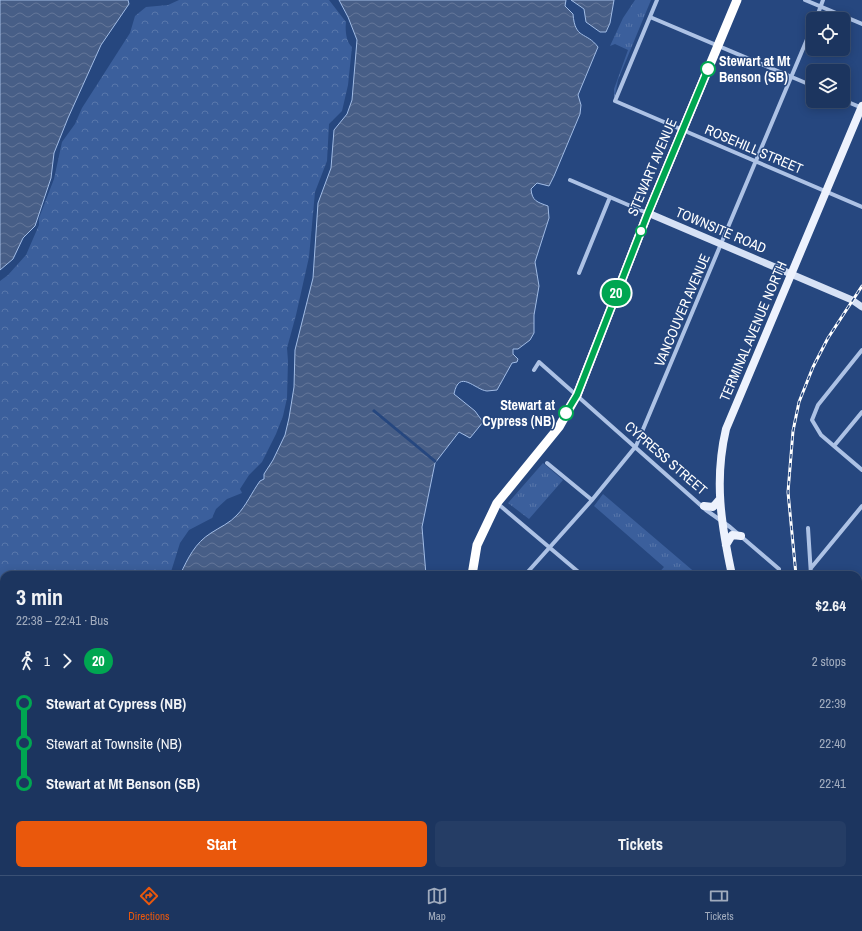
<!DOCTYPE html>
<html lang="en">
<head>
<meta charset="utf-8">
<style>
	:root { --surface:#1c355f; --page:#253d65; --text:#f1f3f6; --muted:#a0abbd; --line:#3a5074; --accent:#ea580c }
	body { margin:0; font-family:"Archivo Narrow",sans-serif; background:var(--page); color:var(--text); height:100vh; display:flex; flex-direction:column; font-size:15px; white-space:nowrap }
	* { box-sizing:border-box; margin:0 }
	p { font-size:13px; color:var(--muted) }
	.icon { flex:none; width:22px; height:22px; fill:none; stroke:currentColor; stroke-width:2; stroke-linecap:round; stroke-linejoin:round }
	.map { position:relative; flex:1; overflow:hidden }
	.drawer { position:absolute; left:0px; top:571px; width:862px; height:304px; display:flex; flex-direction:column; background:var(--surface); border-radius:12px 12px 0 0; box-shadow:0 2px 10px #0003,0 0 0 1px var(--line) }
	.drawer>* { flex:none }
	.badge { padding:0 8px; border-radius:13px; font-size:14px; line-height:26px }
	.buttons { position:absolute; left:806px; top:12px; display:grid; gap:8px }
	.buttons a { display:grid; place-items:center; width:44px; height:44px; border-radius:6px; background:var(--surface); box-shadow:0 2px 10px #0003,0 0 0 1px var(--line); font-size:20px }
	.map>.badge { position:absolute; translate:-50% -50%; box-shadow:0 0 0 2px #fff }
	.legs { display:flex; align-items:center; gap:6px; height:44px; padding:0 16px; font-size:13px }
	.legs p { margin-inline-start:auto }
	.headline { display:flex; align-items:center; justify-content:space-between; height:68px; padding:0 16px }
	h1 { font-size:22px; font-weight:700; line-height:30px }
	.cta { display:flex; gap:8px; margin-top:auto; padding:8px 16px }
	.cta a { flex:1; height:46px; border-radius:6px; background:var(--accent); color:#fff; font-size:16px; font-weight:700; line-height:46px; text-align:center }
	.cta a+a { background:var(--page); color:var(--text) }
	ul { padding:0 16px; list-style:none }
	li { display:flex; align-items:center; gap:14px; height:40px; font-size:15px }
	li i { display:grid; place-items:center; width:6px; height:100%; margin:0 5px; background:currentColor }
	li i::after { content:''; width:10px; height:10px; margin:-5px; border:3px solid; border-radius:50%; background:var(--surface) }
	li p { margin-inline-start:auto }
	li:first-child i { background:linear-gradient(#0000 50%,currentColor 0) }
	li:last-child i { background:linear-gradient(currentColor 50%,#0000 0) }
	.tabs { display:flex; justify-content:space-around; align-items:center; height:56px; border-top:1px solid var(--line); background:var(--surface); font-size:11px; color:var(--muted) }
	.tabs a { display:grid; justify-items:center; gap:2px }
	.tabs .selected { color:var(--accent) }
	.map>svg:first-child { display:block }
	.forest { fill:url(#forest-crowns) }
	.park { fill:url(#park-tufts) }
	.water { fill:url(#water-waves); stroke:#a1bce6 }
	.pier { fill:#26477f }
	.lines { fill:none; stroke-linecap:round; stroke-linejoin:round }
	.street { stroke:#adc2e5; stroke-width:4 }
	.secondary { stroke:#d6e1f5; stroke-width:7 }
	.primary { stroke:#edf2fd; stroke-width:8 }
	.highway { stroke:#fff; stroke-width:9 }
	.rail-casing { stroke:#fff; stroke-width:3 }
	.rail { stroke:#26477f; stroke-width:1.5; stroke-dasharray:4.5; stroke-linecap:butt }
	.line-1-casing { stroke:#fff; stroke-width:9 }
	.line-1 { stroke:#00a651; stroke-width:6 }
	.stop-1-dot { fill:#fff; stroke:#00a651; stroke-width:2 }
	.labels { text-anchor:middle; stroke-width:3; stroke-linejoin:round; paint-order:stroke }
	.stop-label { font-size:14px; font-weight:bold; fill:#fff; stroke:#26477f; text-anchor:start }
	.street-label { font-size:14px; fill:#fff; stroke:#26477f }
</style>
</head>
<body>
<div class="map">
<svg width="862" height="875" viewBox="0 0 862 875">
	<defs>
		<pattern id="forest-crowns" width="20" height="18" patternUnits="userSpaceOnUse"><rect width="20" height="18" fill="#3b5f9c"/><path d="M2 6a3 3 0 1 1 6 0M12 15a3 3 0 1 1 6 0" fill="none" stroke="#5877ab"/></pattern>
		<pattern id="park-tufts" width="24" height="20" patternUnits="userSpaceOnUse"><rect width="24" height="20" fill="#3b5f9c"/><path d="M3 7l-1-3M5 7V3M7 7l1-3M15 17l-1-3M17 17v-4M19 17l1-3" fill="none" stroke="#5877ab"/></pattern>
		<pattern id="water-waves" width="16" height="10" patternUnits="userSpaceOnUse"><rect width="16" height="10" fill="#475e87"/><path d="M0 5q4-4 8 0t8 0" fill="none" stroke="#637699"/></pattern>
	</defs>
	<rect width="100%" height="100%" fill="#26477f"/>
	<path class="forest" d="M179,0H329L346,22C345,30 346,42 352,47L348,85L342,111L329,124L327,161L315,192L309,257L296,315L287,348L288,361L287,398L283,416L276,434L262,462L249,475L240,489L242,493L227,499L216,509L212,518L189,530L180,543L170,575H4V871H118L116,875H0V281L8,275L26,255L39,225V218L54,179L62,142L75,124L82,108L130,33L135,16L146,7L168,5Z"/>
	<path class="park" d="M635,0H651L618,80L614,101V89L628,50L615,44L610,46L623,18Z
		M543,463L563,480L529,519L508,503Z
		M603,494L698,575H657L664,567L594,506Z"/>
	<path class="water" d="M0,0H128L129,4L101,45L68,118L54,153L51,178L35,226L23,238L13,259L0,270Z
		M339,0H566L565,6L573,14C575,40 586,31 598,47L578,95L581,105L580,114L554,176L549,186L537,183L531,189C532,201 537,202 548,206L549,218L535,262L539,286L534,315V333L530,340L518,349H513V354L518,359L517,362L512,363L497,390C494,390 490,391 487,391C475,390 459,368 454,394L475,411L483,422L470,438L459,432L435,463L422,527L426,575H180C188,558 195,543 211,533C220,527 230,523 237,515C246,506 252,492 260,481L264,479V474L273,460L285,435L289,418L294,387L295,350L313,278L318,203L331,168L334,130L347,114L352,100L357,40L348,17Z
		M571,0H614L610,23L606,32H600L586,22L584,9Z
		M129,871H332V875H127Z"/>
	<path class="pier" d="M374,409L437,461L435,463L372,411Z"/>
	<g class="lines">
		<path class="street" d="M657,0L615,101L862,207
			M805,0L862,24
			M650,17L813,86
			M816,19L823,0
			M843,100L862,108
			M570,180L647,213
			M579,273L610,197
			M862,350L818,405L812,420L821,435L862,470
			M534,370L539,362L706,510L730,527L779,569
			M834,446L862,412
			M547,463L592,500
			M497,503L582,575
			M808,528L811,575
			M811,568L862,506
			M525,575L592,500L636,446L813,25
			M858,597L862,593
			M858,634L862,638
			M858,665L862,660
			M858,720L862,724
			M858,807L862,810
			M858,821L862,816
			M508,871L513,875
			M620,871L625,875
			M832,871L837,875
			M411,875L415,871
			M550,875L553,871"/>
		<path class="secondary" d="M648,213L852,300L862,307
			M677,875L678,871"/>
		<path class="primary" d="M704,506L713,507L719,500
			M726,545L732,535L741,536
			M732,575C721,524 714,480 726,429L862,106
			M791,871V875
			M799,871L800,875"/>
		<path class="highway" d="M472,575L477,545L497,503L559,427L577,395L648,213L737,0
			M368,871L369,875"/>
		<defs>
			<path id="rail" d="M796,575L788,492L793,431L799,402L813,367L828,338L862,286
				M816,871L817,875"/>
		</defs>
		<use href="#rail" class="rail-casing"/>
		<use href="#rail" class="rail"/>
	</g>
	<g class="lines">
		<defs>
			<path id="line-1" d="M566,413L577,395L648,213L708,69"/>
		</defs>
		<use href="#line-1" class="line-1-casing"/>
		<use href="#line-1" class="line-1"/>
	</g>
	<g class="stop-1-dot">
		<circle cx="708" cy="69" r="7"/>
		<circle cx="641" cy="231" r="5"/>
		<circle cx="566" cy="413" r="7"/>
	</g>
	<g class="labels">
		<g class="stop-label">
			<text x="719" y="66">Stewart at Mt<tspan x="719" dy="16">Benson (SB)</tspan></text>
			<text x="555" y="410" text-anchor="end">Stewart at<tspan x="555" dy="16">Cypress (NB)</tspan></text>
		</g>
		<g class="street-label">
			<text transform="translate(754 149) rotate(23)" y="5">ROSEHILL STREET</text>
			<text transform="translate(652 167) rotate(-67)" y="5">STEWART AVENUE</text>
			<text transform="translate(721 230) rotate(23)" y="5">TOWNSITE ROAD</text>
			<text transform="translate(682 310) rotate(-67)" y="5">VANCOUVER AVENUE</text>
			<text transform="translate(753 331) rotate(-67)" y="5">TERMINAL AVENUE NORTH</text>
			<text transform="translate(666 458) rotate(41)" y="5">CYPRESS STREET</text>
		</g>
	</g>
</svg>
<div class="buttons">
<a><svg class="icon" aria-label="locate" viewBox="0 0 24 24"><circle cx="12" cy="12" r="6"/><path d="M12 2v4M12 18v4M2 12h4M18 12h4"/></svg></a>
<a><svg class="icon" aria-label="layers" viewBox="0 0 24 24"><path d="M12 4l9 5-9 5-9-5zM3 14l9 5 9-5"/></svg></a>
</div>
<b class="badge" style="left:616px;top:293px;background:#00a651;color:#fff">20</b>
<section class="drawer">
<div class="headline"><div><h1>3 min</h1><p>22:38 – 22:41 · Bus</p></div><b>$2.64</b></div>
<div class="legs"><svg class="icon" aria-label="walk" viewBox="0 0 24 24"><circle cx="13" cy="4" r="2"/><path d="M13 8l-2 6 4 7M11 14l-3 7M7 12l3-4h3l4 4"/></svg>1<svg class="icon" aria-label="forward" viewBox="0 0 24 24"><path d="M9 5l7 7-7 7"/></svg><b class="badge" style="background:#00a651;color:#fff">20</b><p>2 stops</p></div>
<ul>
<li><i style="color:#00a651"></i><b>Stewart at Cypress (NB)</b><p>22:39</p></li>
<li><i style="color:#00a651"></i><span>Stewart at Townsite (NB)</span><p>22:40</p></li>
<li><i style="color:#00a651"></i><b>Stewart at Mt Benson (SB)</b><p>22:41</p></li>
</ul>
<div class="cta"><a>Start</a><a>Tickets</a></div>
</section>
</div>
<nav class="tabs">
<a class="selected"><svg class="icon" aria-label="directions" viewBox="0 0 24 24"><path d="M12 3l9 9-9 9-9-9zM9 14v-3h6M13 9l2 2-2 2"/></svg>Directions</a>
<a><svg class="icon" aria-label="map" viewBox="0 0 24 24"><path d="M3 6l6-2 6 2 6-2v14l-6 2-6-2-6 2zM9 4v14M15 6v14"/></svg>Map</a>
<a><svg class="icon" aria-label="tickets" viewBox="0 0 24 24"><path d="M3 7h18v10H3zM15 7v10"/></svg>Tickets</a>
</nav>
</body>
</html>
